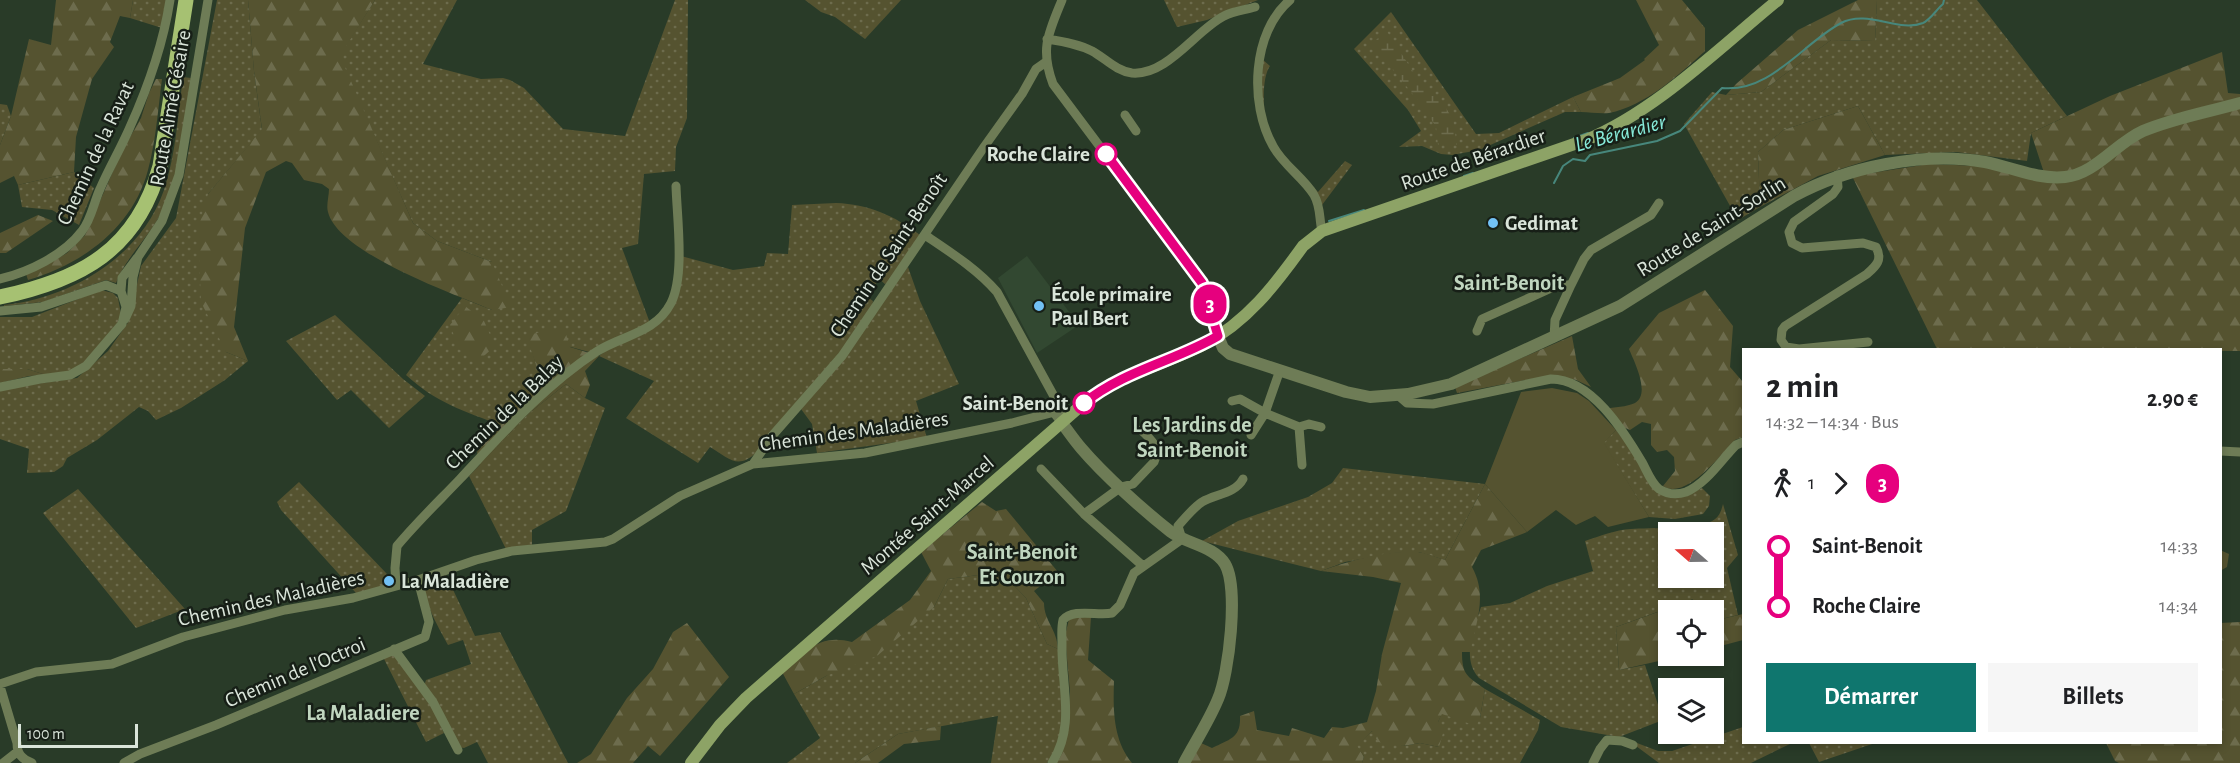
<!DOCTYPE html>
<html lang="fr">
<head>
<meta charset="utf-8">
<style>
	:root { --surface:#fff; --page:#f6f6f6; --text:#202124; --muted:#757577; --accent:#0f766e }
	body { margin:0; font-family:"Alegreya Sans",sans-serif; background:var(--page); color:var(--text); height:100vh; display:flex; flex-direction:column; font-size:22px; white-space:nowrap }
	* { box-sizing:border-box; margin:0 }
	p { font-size:20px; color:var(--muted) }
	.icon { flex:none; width:33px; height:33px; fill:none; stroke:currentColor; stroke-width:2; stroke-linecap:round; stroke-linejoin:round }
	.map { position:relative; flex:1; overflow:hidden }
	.side { position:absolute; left:1742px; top:348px; width:480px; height:396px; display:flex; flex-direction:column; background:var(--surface); border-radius:0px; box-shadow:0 3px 9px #0003 }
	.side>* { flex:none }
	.badge { padding:0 12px; border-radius:20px; font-size:21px; line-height:39px }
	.needle { width:39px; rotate:290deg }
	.tools { position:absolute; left:1658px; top:522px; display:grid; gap:12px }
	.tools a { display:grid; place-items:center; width:66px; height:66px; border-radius:0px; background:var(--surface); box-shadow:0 3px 9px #0003; font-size:30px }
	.scale { position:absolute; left:18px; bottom:15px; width:120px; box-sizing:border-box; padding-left:6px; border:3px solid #dae5da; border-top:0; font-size:16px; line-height:21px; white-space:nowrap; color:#dae5da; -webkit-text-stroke:4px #171f17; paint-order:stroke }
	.map>.badge { position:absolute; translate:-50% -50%; box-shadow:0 0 0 3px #fff }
	.legs { display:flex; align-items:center; gap:9px; height:66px; padding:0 24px; font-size:20px }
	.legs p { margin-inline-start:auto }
	.summary { display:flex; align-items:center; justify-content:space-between; height:102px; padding:0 24px }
	h1 { font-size:33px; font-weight:700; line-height:45px }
	.button { display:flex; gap:12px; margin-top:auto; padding:12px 24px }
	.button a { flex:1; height:69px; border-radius:0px; background:var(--accent); color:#fff; font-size:24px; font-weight:700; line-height:69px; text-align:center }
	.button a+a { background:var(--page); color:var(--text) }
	ul { padding:0 24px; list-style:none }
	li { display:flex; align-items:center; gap:21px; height:60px; font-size:22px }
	li i { display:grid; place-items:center; width:9px; height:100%; margin:0 8px; background:currentColor }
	li i::after { content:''; width:15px; height:15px; margin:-8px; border:4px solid; border-radius:50%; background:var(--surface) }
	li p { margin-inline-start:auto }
	li:first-child i { background:linear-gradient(#0000 50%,currentColor 0) }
	li:last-child i { background:linear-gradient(currentColor 50%,#0000 0) }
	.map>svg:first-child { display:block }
	.built { fill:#324831 }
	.grass { fill:url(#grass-dots); fill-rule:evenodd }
	.forest { fill:url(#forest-firs) }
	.wetland { fill:url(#wetland-marsh) }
	.garden { fill:#555330 }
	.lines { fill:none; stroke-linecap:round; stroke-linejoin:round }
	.stream { stroke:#47877c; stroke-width:2 }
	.minor { stroke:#6e7c56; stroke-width:9 }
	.tertiary { stroke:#6e7c56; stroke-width:12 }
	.secondary { stroke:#8da366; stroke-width:12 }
	.primary { stroke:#a6c172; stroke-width:15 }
	.line-1-casing { stroke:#fff; stroke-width:14 }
	.line-1 { stroke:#e6007e; stroke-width:9 }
	.stop-1-dot { fill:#fff; stroke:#e6007e; stroke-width:3 }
	.poi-dot { fill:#72c1f5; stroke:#171f17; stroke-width:2 }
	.labels { text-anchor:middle; stroke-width:5; stroke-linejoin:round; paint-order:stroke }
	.street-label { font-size:21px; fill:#dae5da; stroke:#171f17 }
	.stop-label { font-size:21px; font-weight:bold; fill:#dae5da; stroke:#171f17; text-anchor:end }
	.poi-label { font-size:21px; font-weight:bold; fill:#dae5da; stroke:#171f17; text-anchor:start }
	.water-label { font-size:22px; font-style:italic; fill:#87ebda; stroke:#171f17 }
	.neighbourhood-label { font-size:22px; font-weight:bold; fill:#c0d6bf; stroke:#171f17 }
</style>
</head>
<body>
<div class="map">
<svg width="2240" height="763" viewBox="0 0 2240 763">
	<defs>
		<pattern id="grass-dots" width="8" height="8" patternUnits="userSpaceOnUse" patternTransform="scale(1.5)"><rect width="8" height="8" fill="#555330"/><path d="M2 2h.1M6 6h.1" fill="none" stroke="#6d6c4d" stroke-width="1.8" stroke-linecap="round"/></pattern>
		<pattern id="forest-firs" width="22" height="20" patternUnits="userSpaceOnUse" patternTransform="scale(1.5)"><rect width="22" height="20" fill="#555330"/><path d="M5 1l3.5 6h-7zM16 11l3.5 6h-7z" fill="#6d6c4d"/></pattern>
		<pattern id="wetland-marsh" width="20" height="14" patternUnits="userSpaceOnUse" patternTransform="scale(1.5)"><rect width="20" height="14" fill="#555330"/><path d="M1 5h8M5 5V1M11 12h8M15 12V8" fill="none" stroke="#6d6c4d"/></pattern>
	</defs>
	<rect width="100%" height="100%" fill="#293b28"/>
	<path class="built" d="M1027,256L1079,325L1037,353L998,278Z"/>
	<path class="grass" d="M133,0H167L162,28L130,18Z
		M217,0H248L254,71L262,130L208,194L226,352L248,361L225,380L181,408L156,420L148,411L139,407L97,440L67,458L63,466L54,472L27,473L29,449L0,439V389L77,378L108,351L129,321L141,266L176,218Z
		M375,0H457L423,64L481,79L503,78L510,80L524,88L563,129L625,136L675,0H688L687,118L676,147L675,171L644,174L638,244L622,248L650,323L589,352L527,335L538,371L501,425C465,412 435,402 406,375L462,298L492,310V262L437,241L413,223L339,56Z
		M805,0H901L865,39L835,17L821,12Z
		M1164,0H1258L1207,20L1177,27Z
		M1877,0H1977L2067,116L2031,133L2027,161L1956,152L1885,155L1858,106L1783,130L1758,152L1760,207L1738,220L1684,124L1712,92L1726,95L1761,92L1831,40L1875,41Z
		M1391,12L1476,134L1499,133L1573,97L1581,112H1565L1479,150L1452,155L1441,154L1422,146L1399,147L1421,131L1408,110L1354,49Z
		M1262,59L1270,66C1260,80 1263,124 1272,139C1281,154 1305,177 1318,192L1345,161L1352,165L1322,205L1272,141L1262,108Z
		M183,77L191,78C184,121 182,169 163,209C151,236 126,256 116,283L106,280L43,302L4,306V305C71,298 141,257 164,190C176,154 178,114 183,77Z
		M0,104L7,105L11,116L0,145Z
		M74,172L94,188L79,225L52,210L22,207L18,185Z
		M836,203C868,204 895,216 920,235L889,282L885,284L879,279L867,297L873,301L872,307L846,345L756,453C737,470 729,458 710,447L698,463L626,418L654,381L599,356L610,347L664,319L681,256L733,270L764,266L767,253L788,254L792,205Z
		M908,267L920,301L959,384L916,401L927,438L817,453L812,424L801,409Z
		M101,290L113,293L118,298L121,314L116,327L85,363L67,372L46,375L27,369H0V317H32Z
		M335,315L403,379L425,396L389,428L351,390L337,400L286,341Z
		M566,384L585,398L605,408L566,511L532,530V545L506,549L469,476L528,414Z
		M1616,430L1629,447L1655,489L1694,492L1702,488L1710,496L1709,506L1703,514L1675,519L1649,517L1603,443Z
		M1343,468L1485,484L1445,560L1419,552L1394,553L1345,562L1321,571L1202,541L1238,521L1308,497L1332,483Z
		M299,482L387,574L383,578L385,586L356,593L281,510L277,502Z
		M78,489L185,609L136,628L43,513Z
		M1723,504L1738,555L1727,568L1738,615L1713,621V610H1697L1693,599L1616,627L1619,670L1645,665L1663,720L1619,737L1561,727L1479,678C1461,659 1474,629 1481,607L1510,603L1547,586L1593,571L1585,541C1600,536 1615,530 1631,529C1650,527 1695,531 1710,522C1719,518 1721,512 1723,504ZM1668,532H1713V578H1668Z
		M1001,572L1026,598L1047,644L1058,649C1061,685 1072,733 1047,763H991L998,716L898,734L855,763H787L820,738L794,694L826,676L934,607L948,579Z
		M446,575L475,636L500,632L568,763H488L477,742L464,748L458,747L424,686L426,680L471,664L463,640L448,645C440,630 420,597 425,580Z
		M392,653L429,700L444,733L426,742L383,657Z
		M1485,689L1540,720L1538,730L1520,763H1362L1364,756L1356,746L1372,731L1403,746L1420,743L1439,747L1438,722L1442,713L1480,718Z
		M1743,727V742L1792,743L1751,763H1659L1636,746L1637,743L1658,751H1672Z
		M1809,743H1875L1819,762Z"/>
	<path class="forest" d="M56,0H133L130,18L120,16L110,42L114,47L92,79L76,137L74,172L18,185L14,176L0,183V145L11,116L29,39L51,45Z
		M248,0H375L340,56L413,223L437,241L492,262L511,307L492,310C454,294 338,253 328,212C326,206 329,196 329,189L322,184L304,180L292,163L286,161L266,172L245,228L234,327L248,361L226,352L201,302L198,228L208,194L262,129L254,71Z
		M1636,0H1682L1705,28V51C1679,75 1645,106 1609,113C1600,114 1590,112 1581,112L1573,97L1620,78L1645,60L1644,59L1659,45Z
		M1858,0H1877L1875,41L1831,40L1761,92L1726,95L1736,84L1798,30Z
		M2222,52L2228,93L2240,94V351L1937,349L1852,176L1929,164L1979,166L2047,182L2031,133L2110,96Z
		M156,79H162C158,109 156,140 148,170C133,227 83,264 28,280L26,274L48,264L67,253L85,235L122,151L141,118L149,93Z
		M1858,106L1885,155L1818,176L1760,207L1758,152L1783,130Z
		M38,215L53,221L6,253H0V233Z
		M1705,290L1733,326L1730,367L1743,382V437L1735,440C1721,455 1685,501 1663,486L1675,471L1674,457L1667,450L1657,452L1651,445V424L1642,422L1630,430L1618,425L1605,409C1614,407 1627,407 1635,403C1651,394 1634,361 1629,349L1659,313Z
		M465,306L484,321L495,346L476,363L459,349L450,325Z
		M564,328L570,347L599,356L585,371L590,385L585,398L566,384L528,414L480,465L477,452L501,425L538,371L526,335Z
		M1572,336L1578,369L1591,387L1576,380L1553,375L1457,393L1455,387Z
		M0,369H27L46,375L29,376L0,383Z
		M1485,484L1527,532L1481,550L1472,567C1488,596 1476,622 1470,652H1462C1462,675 1467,676 1485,689L1480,718L1476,726L1442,714L1438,722L1443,733L1439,747L1420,743L1403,746L1378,742L1372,731L1357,746L1364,756L1362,763H1189L1201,743L1212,748C1230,739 1241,738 1240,716L1254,711L1257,730L1289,736L1292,728L1324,738L1332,727L1343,728L1367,722L1376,691L1382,654L1401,583L1373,577L1321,571C1349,561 1387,550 1418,552C1426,553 1436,557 1445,560Z
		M982,502L996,511L1006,509L1058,572L1034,591L1044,603C1044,621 1057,629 1058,649L1047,644L1026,598L1001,572L948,579L934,607L877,656L826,676L794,694L782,672C805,652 819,633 852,642L910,600L931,571L921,552Z
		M2220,550L2229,554L2227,567L2220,571Z
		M1694,599L1697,610H1668V656H1681L1619,670L1616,627Z
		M1743,614V640L1713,648V621Z
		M1073,617H1091L1088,660L1114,681C1113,710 1113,740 1132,763H1055L1066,739L1070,692L1065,636L1069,619Z
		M2240,622V763H2119L2115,761L2106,743L2220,742V623Z
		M687,623L729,677L660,756L648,746L633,763H577L591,754L627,698L653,669L673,632Z
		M941,726L940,740L904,744L878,763H855L898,734Z"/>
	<path class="wetland" d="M1386,30L1416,76L1446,108L1453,120L1457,145H1438L1436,127L1424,108L1372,44Z"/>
	<path class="garden" d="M1552,388L1577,393L1589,401L1616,430L1604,443L1649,517L1608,527L1595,516L1576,525L1556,510L1527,532L1485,484L1521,392Z"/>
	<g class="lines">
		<path class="stream" d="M1574,138L1588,133
			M1464,176L1473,173
			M1554,183L1563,166L1573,159L1585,161L1590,155L1657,141L1680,131L1722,88C1770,93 1802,44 1841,23C1868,9 1898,33 1923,23C1930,20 1937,9 1943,4L1944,0
			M1329,221L1364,210"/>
		<path class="minor" d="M1062,0C1048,34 1040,49 1053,84L1202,283L1218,336
			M1290,0C1252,32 1249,104 1273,146C1283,165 1303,177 1314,195C1321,207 1319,219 1322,231
			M1047,39C1061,41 1080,45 1092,51C1105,58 1116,71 1132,73C1167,76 1196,30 1224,16C1233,11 1245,10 1255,7
			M1125,115L1136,131
			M1837,175L1838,187L1833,194L1794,222L1789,232L1792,243L1802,248L1863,243L1876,247C1883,260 1876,266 1867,274L1785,326L1782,330L1781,340L1786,347L1799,349L1868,342
			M925,235C950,252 977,269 997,292L1062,411V423
			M0,279C29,272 64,255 82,231C91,220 94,202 100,189C109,168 121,148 130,127C149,85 163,45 170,0
			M1571,285L1584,259L1591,250L1651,215L1659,203
			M0,311L41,307L106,285L121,291
			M125,319L131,306L133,277L138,257L162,221L179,175L208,0
			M1477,331L1482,319L1558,285H1571L1555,320L1554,338
			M0,387L40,379L70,375L86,366L122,324L126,307L121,291L122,278L137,258
			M1399,396L1407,403L1433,404L1551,379C1591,379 1623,430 1642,462C1647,471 1651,483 1659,489C1667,494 1677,495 1686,492C1706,484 1721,460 1736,445L1743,442
			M1232,401L1240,399L1265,413L1299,427L1302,465
			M1299,427L1309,424L1321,427
			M1251,435L1265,413L1280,370
			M2220,451L2240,452
			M753,464L772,436L842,356L984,147L1022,94L1036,69L1046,62
			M1041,469L1084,514L1143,566
			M1084,514L1121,487L1133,484L1154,462C1161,448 1151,439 1141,430
			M396,586L395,568L397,546C417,522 439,501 460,479C502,434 544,386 596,352C622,335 655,334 671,303C685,275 677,218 676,186
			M394,649L433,702L458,750
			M0,684L36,672L112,664L183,637L285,610L353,598L418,580L476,560L512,551L605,542L613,539L680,496L753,464L865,453L1012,423L1051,413H1054L1062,423
			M0,686L17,743C17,754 22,759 32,763
			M3,763L17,752
			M124,763L140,754L216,725L425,637L429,622L418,580
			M1052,763C1076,725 1061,686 1062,644C1062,636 1061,628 1063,620C1073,608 1098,616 1112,613L1120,605L1134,573L1182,539L1178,526C1185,518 1193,508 1202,502C1215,494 1235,494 1243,479
			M1593,763L1600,749L1607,740L1622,741L1633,745"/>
		<path class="tertiary" d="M1218,336L1223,348L1230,354L1346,392L1370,397L1408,394L1451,384L1620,306L1794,196C1847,167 1924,151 1985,162C2011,167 2038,180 2065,177C2095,174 2116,143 2143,131C2174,118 2208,112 2240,103
			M1062,423C1068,431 1074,440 1081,448C1104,475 1143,510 1171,532C1187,544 1214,546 1225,564C1239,587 1229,674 1218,699C1209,721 1195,742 1184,763"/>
		<path class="secondary" d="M691,763L720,725L746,698L1084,403C1119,374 1164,365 1203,345C1247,322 1275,285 1303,246L1322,231L1586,140C1656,111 1719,48 1778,0"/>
		<path class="primary" d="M0,297C81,280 137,250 160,166L186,0"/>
	</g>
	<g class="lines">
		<defs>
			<path id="line-1" d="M1084,403C1123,371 1175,361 1218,336L1202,283L1106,154"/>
		</defs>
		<use href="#line-1" class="line-1-casing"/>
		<use href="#line-1" class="line-1"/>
	</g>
	<g class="stop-1-dot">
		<circle cx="1106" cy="154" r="10"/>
		<circle cx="1084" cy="403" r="10"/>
	</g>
	<g class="poi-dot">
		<circle cx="1493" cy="223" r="6"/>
		<circle cx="1039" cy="306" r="6"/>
		<circle cx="389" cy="581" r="6"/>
	</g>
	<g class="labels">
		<g class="street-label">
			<text transform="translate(170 108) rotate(-80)" y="7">Route Aimé Césaire</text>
			<text transform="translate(95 153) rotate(-65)" y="7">Chemin de la Ravat</text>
			<text transform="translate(1473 159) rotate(-19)" y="7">Route de Bérardier</text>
			<text transform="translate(1711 226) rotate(-32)" y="7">Route de Saint-Sorlin</text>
			<text transform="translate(888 255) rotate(-56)" y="7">Chemin de Saint-Benoît</text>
			<text transform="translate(504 412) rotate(-44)" y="7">Chemin de la Balay</text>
			<text transform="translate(854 431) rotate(-8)" y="7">Chemin des Maladières</text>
			<text transform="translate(927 515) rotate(-41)" y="7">Montée Saint-Marcel</text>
			<text transform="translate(271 598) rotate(-13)" y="7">Chemin des Maladières</text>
			<text transform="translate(295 672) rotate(-23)" y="7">Chemin de l'Octroi</text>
		</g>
		<g class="stop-label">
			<text x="1090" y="161">Roche Claire</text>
			<text x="1068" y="410">Saint-Benoit</text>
		</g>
		<g class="poi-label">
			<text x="1505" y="230">Gedimat</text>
			<text x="1051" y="301">École primaire<tspan x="1051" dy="24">Paul Bert</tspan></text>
			<text x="401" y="588">La Maladière</text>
		</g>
		<g class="water-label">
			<text transform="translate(1620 132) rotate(-15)" y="8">Le Bérardier</text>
		</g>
		<g class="neighbourhood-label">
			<text x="1509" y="290">Saint-Benoit</text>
			<text x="1192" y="432">Les Jardins de<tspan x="1192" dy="25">Saint-Benoit</tspan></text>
			<text x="1022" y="559">Saint-Benoit<tspan x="1022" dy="25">Et Couzon</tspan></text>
			<text x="363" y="720">La Maladiere</text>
		</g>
	</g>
</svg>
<div class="tools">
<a><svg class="needle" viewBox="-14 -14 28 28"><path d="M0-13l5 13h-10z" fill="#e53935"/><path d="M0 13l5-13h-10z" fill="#757577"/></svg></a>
<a><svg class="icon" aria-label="locate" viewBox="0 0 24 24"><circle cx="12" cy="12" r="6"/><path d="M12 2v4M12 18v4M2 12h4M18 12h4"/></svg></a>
<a><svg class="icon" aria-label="layers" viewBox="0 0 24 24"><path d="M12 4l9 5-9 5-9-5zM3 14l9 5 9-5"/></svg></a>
</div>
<div class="scale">100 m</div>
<b class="badge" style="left:1210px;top:304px;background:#e6007e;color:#fff">3</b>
<section class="side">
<div class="summary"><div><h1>2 min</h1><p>14:32 – 14:34 · Bus</p></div><b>2.90 €</b></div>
<div class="legs"><svg class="icon" aria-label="walk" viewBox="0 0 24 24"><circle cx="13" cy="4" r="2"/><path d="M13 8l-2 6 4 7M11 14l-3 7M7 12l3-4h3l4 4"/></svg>1<svg class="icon" aria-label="forward" viewBox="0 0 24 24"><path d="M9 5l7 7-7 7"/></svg><b class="badge" style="background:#e6007e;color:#fff">3</b></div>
<ul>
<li><i style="color:#e6007e"></i><b>Saint-Benoit</b><p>14:33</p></li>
<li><i style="color:#e6007e"></i><b>Roche Claire</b><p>14:34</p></li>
</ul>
<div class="button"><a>Démarrer</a><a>Billets</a></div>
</section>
</div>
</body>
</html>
